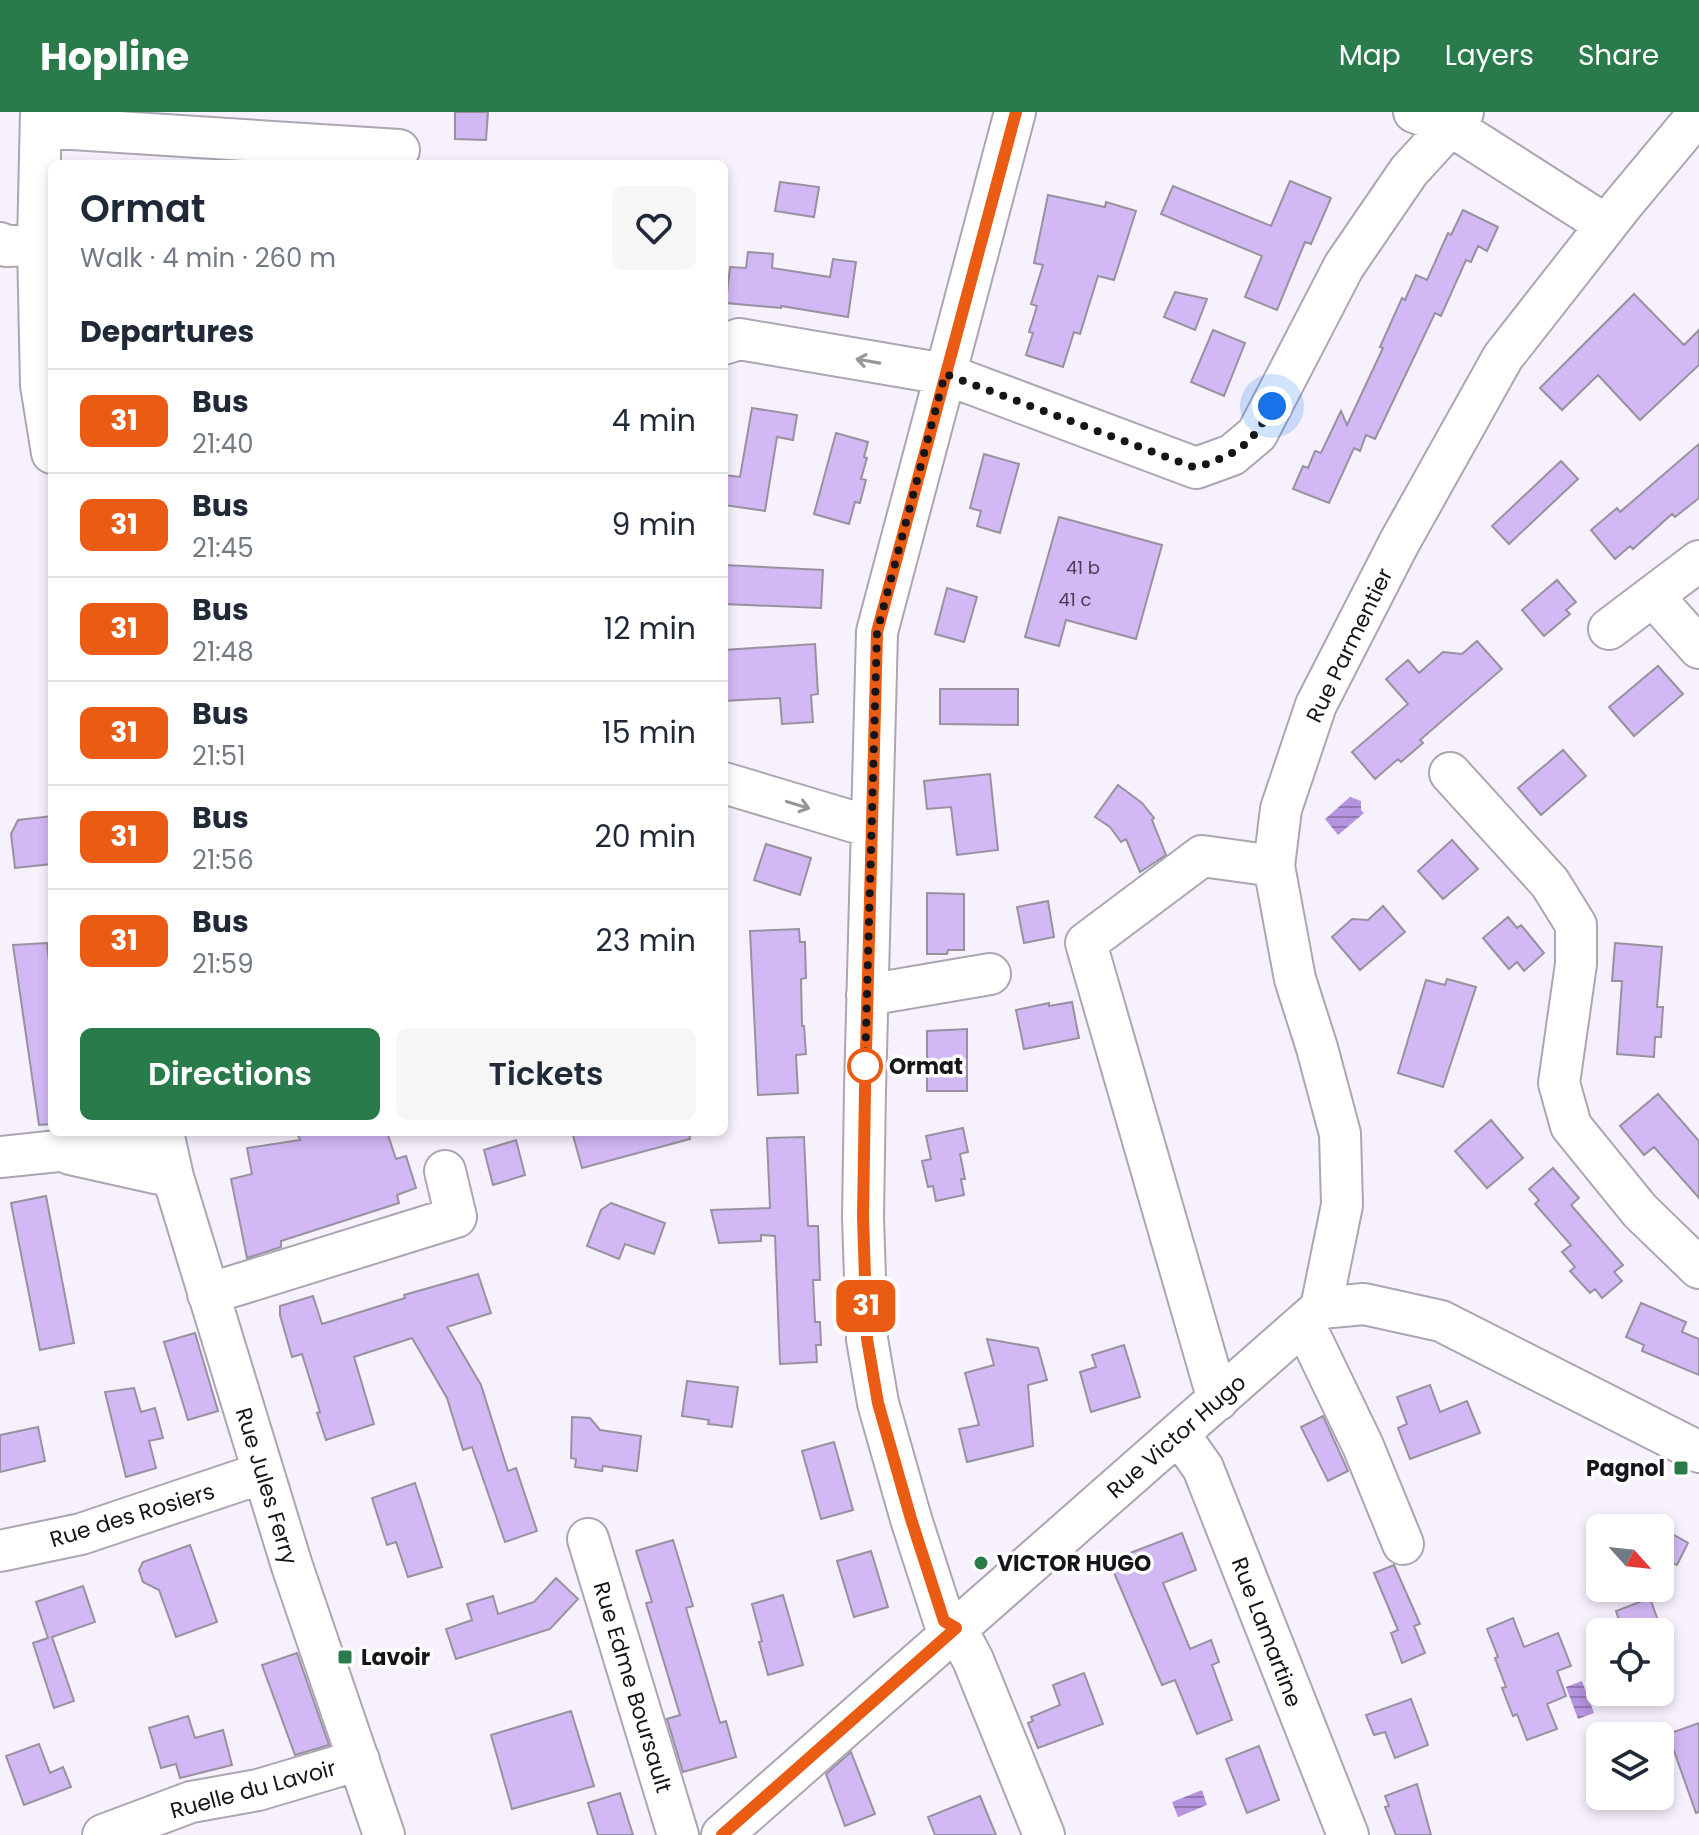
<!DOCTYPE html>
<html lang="en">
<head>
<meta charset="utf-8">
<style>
	:root { --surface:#fff; --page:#f6f6f7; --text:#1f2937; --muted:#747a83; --line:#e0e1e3; --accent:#2a7b4c }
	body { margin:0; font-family:Poppins,sans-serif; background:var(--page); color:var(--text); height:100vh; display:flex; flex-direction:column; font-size:30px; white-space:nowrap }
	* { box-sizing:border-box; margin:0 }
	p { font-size:26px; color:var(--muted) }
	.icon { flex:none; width:44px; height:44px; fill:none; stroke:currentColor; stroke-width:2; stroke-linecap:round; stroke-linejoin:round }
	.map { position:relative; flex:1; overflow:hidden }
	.drawer { position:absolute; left:48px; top:48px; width:680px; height:976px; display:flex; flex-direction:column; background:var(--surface); border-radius:12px; box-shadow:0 4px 12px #0003 }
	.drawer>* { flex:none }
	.badge { padding:0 16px; border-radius:12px; font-size:28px; line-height:52px }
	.needle { width:52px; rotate:117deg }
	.tools { position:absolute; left:1586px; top:1402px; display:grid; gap:16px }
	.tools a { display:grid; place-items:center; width:88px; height:88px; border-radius:12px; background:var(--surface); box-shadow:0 4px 12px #0003; font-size:40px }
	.you { position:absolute; width:40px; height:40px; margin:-20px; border:6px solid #fff; border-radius:50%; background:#1a73e8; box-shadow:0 0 0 12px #1a73e833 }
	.map>.badge { position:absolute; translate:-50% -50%; box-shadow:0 0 0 4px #fff }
	h2 { padding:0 32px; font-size:30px; line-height:72px }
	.round { display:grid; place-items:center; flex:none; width:84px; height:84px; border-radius:12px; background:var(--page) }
	.headline { display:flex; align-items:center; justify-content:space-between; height:136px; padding:0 32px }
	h1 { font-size:38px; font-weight:600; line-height:60px }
	.primary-button { display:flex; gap:16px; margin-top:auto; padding:16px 32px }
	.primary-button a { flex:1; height:92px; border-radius:12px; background:var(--accent); color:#fff; font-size:32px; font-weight:600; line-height:92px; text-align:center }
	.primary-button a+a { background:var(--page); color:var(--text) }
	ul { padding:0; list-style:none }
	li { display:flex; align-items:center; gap:24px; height:104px; padding:0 32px; border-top:2px solid var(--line) }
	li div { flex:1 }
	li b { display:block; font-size:30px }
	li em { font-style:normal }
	li .badge { min-width:88px; font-weight:700; text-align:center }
	header { display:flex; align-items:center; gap:48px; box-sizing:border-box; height:112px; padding:0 40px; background:var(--accent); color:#fff }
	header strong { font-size:38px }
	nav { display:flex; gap:44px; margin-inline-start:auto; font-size:28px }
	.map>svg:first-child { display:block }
	.water { fill:url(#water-rules) }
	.building { fill:#d3b8f6; stroke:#97929e; stroke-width:2 }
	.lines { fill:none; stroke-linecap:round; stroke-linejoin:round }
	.minor-casing { stroke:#aba6b2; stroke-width:44 }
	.minor { stroke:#fff; stroke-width:40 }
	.oneway { stroke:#969698 }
	.line-casing { stroke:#fff; stroke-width:18 }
	.line { stroke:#ea5b13; stroke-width:12 }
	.walk { stroke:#161519; stroke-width:8; stroke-dasharray:0 14.4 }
	.stop-dot { fill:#fff; stroke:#ea5b13; stroke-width:4 }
	.poi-dot { fill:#2a7b4c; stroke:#fff; stroke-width:3 }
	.labels { text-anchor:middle; stroke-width:7; stroke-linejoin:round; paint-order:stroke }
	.number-label { font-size:18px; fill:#453e50 }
	.street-label { font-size:22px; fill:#161519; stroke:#fff }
	.stop-label { font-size:22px; font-weight:bold; fill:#161519; stroke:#fff; text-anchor:start }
	.poi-label { font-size:22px; font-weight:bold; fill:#161519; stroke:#fff; text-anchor:start }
</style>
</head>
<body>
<header>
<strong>Hopline</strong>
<nav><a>Map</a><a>Layers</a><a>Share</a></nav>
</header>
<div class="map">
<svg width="1699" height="1723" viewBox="0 0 1699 1723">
	<defs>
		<pattern id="water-rules" width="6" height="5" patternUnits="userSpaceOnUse" patternTransform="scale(2)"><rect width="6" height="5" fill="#b593de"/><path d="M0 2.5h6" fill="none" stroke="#9277b3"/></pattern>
	</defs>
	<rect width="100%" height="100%" fill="#f6f1fd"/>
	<path class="water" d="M1350,685L1361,689V698L1364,701L1338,723L1325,707Z
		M1582,1569L1594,1601L1578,1607L1566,1575Z
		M1202,1678L1207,1693L1178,1705L1172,1690Z"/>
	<path class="building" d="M455,0H488L486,28L455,27Z
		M1290,69L1331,86L1311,132L1305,130L1277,198L1245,185L1262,144L1161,102L1173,74L1271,114Z
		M780,70L819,75L814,105L775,99Z
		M1048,83L1105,95L1106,90L1136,99L1114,168L1098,164L1080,222L1074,220L1063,255L1026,243L1033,221L1029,220L1037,194L1031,192L1043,153L1034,151Z
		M1463,98L1498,115L1487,139L1478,134L1471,150L1466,148L1441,204L1435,201L1375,327L1366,323L1360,339L1354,336L1329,391L1293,377L1303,354L1308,356L1315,339L1321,341L1341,299L1347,313L1383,236L1380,235L1402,186L1405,188L1416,163L1427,168L1448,121L1451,123Z
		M748,140L773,142L772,156L830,165L833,147L856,150L848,205L781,194V196L726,191L730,155L746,156Z
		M1175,180L1207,187L1195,218L1164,205Z
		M1634,182L1684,233L1699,218V253L1640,308L1598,263L1562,298L1540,276Z
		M1213,218L1245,231L1224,284L1191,270Z
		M752,296L797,303L793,328L777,325L765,399L724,393V363L740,365Z
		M836,321L868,330L864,345L867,346L861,367L866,368L860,391L855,390L849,412L814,402Z
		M1699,332V386L1675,405L1672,402L1633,437L1630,434L1615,447L1591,418L1617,396L1620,400Z
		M984,342L1019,352L1000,421L977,414L981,399L970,396Z
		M1561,349L1578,367L1509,432L1492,414Z
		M1059,405L1162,433L1136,527L1066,508L1059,534L1025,525Z
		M724,453L823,458L821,496L724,492Z
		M1557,468L1576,490L1566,498L1570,502L1544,524L1522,498Z
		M947,476L977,485L964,530L935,522Z
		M1477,529L1502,557L1420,628L1423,631L1401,650L1398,647L1375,667L1352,640L1408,592L1386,567L1408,548L1419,561L1443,540L1462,542Z
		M815,532L818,582L811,583L813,610L782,612L780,586L724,589V538Z
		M1658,554L1683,582L1634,624L1609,595Z
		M940,577H1018V613L940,612Z
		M1563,638L1586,664L1541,703L1518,676Z
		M990,662L998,738L957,743L951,695L927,697L924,669Z
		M1118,673L1142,691L1154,706L1152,708L1166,743L1140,760L1126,727L1121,730L1110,715L1095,705Z
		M52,704V752L15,756L11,722L18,708Z
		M1452,728L1478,757L1443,787L1418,759Z
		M766,732L811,746L800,783L754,768Z
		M927,781L964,782V838H948L947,842H927Z
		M1048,789L1054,825L1024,831L1017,795Z
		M1383,794L1405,820L1360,858L1332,825L1352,807L1368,808Z
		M1508,805L1517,816L1521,813L1544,841L1524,859L1517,850L1509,857L1483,826Z
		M799,817L800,830H805L806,866L801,867L802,914H804L806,942L796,943L798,981L758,983L750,819Z
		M47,831L52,880V1012L39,1013L13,833Z
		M1615,831L1662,835L1657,895H1663L1661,925H1655L1654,945L1617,942L1622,869H1612Z
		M1447,867L1476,875L1443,975L1398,961L1426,868L1445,873Z
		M1072,890L1079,926L1024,937L1016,898L1049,891V894Z
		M967,917V979H927V919Z
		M1658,982L1699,1029V1086L1654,1035L1644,1043L1620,1014Z
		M1491,1008L1523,1046L1487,1076L1455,1039Z
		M963,1016L968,1040L960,1042L965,1067H961L964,1083L936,1089L933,1074L928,1075L922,1049L931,1047L926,1024Z
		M297,1020H387L396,1047L406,1044L416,1076L397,1083L399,1091L281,1129V1135L247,1146L231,1067L252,1062L247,1036L300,1028Z
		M572,1020H689L690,1027L582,1056Z
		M804,1025L808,1114H818L820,1168H813L815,1210H820L821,1233H816L817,1250L780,1252L775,1124L761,1123V1129L719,1131L711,1098L770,1096L767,1026Z
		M516,1028L525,1063L493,1073L484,1038Z
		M1553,1056L1579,1086L1571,1093L1623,1153L1614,1160L1622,1169L1602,1186L1595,1177L1590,1181L1570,1159L1575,1155L1562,1140L1571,1133L1535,1092L1539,1088L1529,1077Z
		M46,1084L74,1231L40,1238L11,1091Z
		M611,1091L665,1111L654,1142L625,1132L619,1147L587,1134L601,1098Z
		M478,1162L491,1201L447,1215L481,1273L508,1359L516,1356L537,1419L505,1430L472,1335L463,1338L447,1286L412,1226L354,1245L374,1312L326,1328L317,1301L320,1300L302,1242L292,1245L280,1203V1194L313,1184L322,1212L405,1186L404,1183Z
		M1641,1191L1686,1210L1682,1220L1699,1227V1263L1642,1239L1644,1233L1626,1225Z
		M195,1221L218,1299L188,1308L164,1230Z
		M987,1227L1038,1236L1047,1268L1028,1273L1033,1334L967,1350L959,1317L979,1313L965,1261L994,1253Z
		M1124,1233L1140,1285L1091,1300L1080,1260L1096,1255L1092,1243Z
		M687,1269L738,1275L732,1315L708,1312L709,1308L682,1304Z
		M1430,1273L1440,1300L1467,1289L1480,1321L1410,1347L1398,1316L1407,1312L1397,1285Z
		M134,1276L141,1300L155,1296L163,1326L149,1329L156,1356L126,1365L105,1280Z
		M1323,1304L1348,1359L1328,1369L1301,1315Z
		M572,1305L590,1306L600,1318L641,1324L637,1359L603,1354L602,1359L575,1355L576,1347L571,1346Z
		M38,1315L45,1349L0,1360V1323Z
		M834,1330L853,1398L821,1407L802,1339Z
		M415,1371L442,1455L408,1465L396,1430L387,1433L372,1386Z
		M1660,1415L1688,1431L1677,1453L1660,1445Z
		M1182,1421L1196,1458L1163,1471L1190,1537L1211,1528L1219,1550L1212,1553L1232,1608L1197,1622L1175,1568L1162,1573L1109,1449Z
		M673,1428L693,1494L686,1496L720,1611L726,1609L736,1645L683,1660L667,1607L680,1603L646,1491L652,1490L636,1439Z
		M190,1433L217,1510L176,1525L159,1478L143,1470L139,1458L143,1450Z
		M871,1439L888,1495L854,1505L837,1449Z
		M1394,1453L1420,1512L1414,1514L1425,1541L1402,1551L1391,1521L1398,1518L1374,1461Z
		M556,1466L578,1487L550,1517L456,1547L446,1517L472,1508L467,1492L493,1484L498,1502L534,1490Z
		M83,1474L95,1510L52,1525L74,1589L54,1596L33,1531L48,1526L36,1490Z
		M783,1483L803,1553L768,1563L759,1530L762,1529L752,1492Z
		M1650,1486L1662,1520H1623L1616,1499Z
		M1513,1506L1524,1535L1558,1521L1571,1554L1557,1559L1566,1584L1547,1592L1557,1617L1527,1628L1517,1602L1513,1604L1502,1576L1506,1575L1495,1546L1498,1545L1487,1517Z
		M297,1541L329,1633L295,1643L262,1553Z
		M1084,1561L1103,1612L1038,1636L1028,1611L1033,1609L1031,1605L1060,1593L1053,1573Z
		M1411,1587L1428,1633L1395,1646L1385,1620L1374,1623L1366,1603Z
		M571,1599L594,1674L512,1697L491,1623Z
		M188,1604L195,1626L223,1618L232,1653L180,1666L176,1652L161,1656L149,1616Z
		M1699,1611V1700L1696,1701L1668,1622Z
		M39,1632L50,1661L63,1655L71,1675L24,1693L6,1644Z
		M1259,1634L1279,1688L1247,1701L1226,1647Z
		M851,1640L875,1702L845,1714L826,1662Z
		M1417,1672L1431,1723H1396L1385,1695L1389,1694L1385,1684Z
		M620,1681L633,1723H598L588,1691Z
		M980,1684L996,1723H935L928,1705Z"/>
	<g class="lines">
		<defs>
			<path id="minor" d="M41,0L38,133L41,273L52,341
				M1414,0L1451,14L1606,113
				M41,15L399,38
				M0,131L6,134L38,133
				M724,232L739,227L945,262L1196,356L1232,343L1257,322L1344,154L1409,59L1463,0
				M1653,484L1699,536
				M1609,517L1699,449
				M1450,661L1550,771L1576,813V852L1559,971L1571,1014L1640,1099L1699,1156
				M724,671L871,715
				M867,883L990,862
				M163,1020L173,1065L292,1454L384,1723
				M70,1042L173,1065
				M0,1045L58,1039L141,1020
				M208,1182L456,1105L445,1059
				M1321,1196L1342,1093L1340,1022L1317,936L1295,867L1274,754L1281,697L1316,593L1399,431L1503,245L1623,92L1699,1
				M1301,1214L1312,1228L1363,1334L1403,1432
				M1218,1288L1086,831L1202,744L1274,754
				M1179,1322L1203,1356L1348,1723
				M588,1427L678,1723
				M0,1439L81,1422L262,1361
				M956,1516L944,1509L911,1407L878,1291L867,1227L863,1105L865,978L877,520L1015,0
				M956,1516L973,1548L1044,1723
				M103,1723L191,1690L258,1678L359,1648
				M722,1723L1321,1196L1364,1192L1441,1209L1699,1340"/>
		</defs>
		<use href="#minor" class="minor-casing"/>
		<use href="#minor" class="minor"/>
	</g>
	<defs><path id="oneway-shaft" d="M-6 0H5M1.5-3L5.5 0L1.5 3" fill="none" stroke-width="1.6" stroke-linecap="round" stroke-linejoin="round" transform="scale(2)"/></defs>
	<g class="oneway">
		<use href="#oneway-shaft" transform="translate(868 249) rotate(-170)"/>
		<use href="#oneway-shaft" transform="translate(798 693) rotate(17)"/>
	</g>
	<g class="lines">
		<defs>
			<path id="line" d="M722,1723L956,1516L944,1509L911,1407L878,1291L867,1227L863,1105L865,978L877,520L1016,0"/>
		</defs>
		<use href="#line" class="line-casing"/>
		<use href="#line" class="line"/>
		<path class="walk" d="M865,954L877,520L945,262L1196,356C1239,340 1250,336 1272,294"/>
	</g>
	<circle class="stop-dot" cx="865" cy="954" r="16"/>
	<g class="poi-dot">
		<rect x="1673" y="1348" width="16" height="16" rx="4"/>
		<circle cx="981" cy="1451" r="8"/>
		<rect x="337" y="1537" width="16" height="16" rx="4"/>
	</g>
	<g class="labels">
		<g class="number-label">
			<text x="1083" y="462">41 b</text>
			<text x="1075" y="494">41 c</text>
		</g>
		<g class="street-label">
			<text transform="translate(1349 533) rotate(-64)" y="8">Rue Parmentier</text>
			<text transform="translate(1176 1324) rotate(-41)" y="8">Rue Victor Hugo</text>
			<text transform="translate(267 1374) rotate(73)" y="8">Rue Jules Ferry</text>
			<text transform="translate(132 1403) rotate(-17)" y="8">Rue des Rosiers</text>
			<text transform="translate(1267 1520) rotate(69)" y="8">Rue Lamartine</text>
			<text transform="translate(633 1575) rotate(73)" y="8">Rue Edme Boursault</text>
			<text transform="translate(253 1677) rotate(-15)" y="8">Ruelle du Lavoir</text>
		</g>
		<g class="stop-label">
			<text x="889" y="962">Ormat</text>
		</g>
		<g class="poi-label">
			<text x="1665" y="1364" text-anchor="end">Pagnol</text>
			<text x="997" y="1459">VICTOR HUGO</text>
			<text x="361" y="1553">Lavoir</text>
		</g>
	</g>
</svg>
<div class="tools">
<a><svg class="needle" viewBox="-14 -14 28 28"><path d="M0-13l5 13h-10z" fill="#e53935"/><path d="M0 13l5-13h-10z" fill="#747a83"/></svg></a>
<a><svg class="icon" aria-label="locate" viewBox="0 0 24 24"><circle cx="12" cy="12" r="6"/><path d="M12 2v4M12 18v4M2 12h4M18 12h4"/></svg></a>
<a><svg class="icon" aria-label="layers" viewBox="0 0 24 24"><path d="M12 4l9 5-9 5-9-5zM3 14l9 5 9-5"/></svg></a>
</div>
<div class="you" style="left:1272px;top:294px"></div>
<b class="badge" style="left:866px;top:1194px;background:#ea5b13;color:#fff">31</b>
<section class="drawer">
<div class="headline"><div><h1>Ormat</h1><p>Walk · 4 min · 260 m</p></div><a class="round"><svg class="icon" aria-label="heart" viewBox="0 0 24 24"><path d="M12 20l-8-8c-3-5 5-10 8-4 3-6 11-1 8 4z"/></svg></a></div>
<h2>Departures</h2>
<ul>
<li><span class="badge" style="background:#ea5b13;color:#fff">31</span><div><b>Bus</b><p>21:40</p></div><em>4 min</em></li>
<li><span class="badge" style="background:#ea5b13;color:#fff">31</span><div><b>Bus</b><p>21:45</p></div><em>9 min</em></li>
<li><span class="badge" style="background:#ea5b13;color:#fff">31</span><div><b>Bus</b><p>21:48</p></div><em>12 min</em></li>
<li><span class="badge" style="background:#ea5b13;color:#fff">31</span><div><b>Bus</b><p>21:51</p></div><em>15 min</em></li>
<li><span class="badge" style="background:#ea5b13;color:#fff">31</span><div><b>Bus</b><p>21:56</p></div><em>20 min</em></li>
<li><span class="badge" style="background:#ea5b13;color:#fff">31</span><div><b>Bus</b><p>21:59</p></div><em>23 min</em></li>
</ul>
<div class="primary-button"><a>Directions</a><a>Tickets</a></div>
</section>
</div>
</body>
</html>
